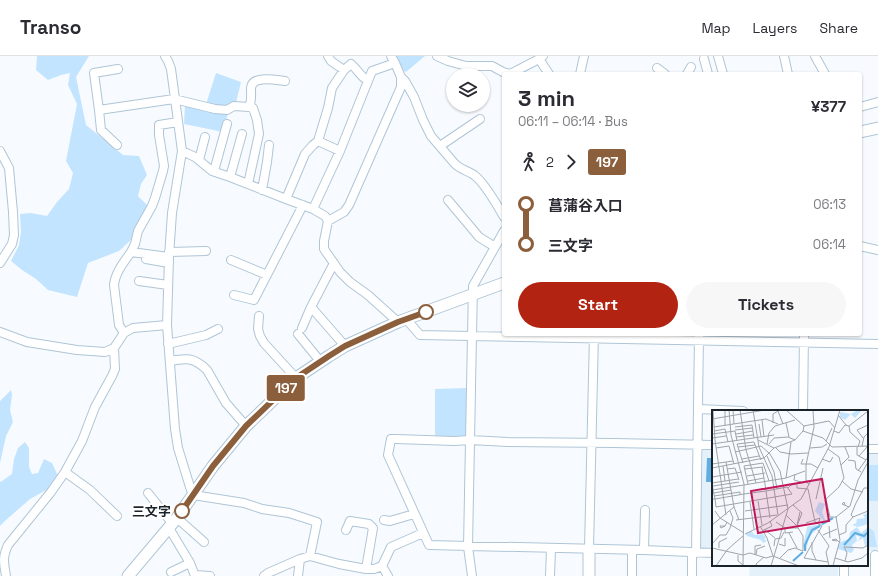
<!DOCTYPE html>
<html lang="en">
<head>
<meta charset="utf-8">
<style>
	:root { --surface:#fff; --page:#f7f7f7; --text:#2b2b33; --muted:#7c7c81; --line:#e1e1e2; --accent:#b22411 }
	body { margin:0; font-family:"Space Grotesk","Noto Sans JP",sans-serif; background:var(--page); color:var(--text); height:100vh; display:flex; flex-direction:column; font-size:15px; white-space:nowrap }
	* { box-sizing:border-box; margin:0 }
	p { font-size:13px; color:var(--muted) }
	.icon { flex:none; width:22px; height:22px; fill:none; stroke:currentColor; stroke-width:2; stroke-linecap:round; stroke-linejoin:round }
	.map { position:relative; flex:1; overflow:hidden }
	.panel { position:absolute; left:502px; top:16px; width:360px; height:264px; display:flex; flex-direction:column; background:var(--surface); border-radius:4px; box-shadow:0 1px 3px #0004 }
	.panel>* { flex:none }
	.badge { padding:0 8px; border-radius:3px; font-size:14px; line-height:26px }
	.tools { position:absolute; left:446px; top:12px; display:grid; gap:8px }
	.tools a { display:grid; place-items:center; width:44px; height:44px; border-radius:50%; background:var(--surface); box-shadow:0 1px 3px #0004; font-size:20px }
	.map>.badge { position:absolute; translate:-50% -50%; box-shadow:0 0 0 2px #fff }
	.legs { display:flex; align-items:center; gap:6px; height:44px; padding:0 16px; font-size:13px }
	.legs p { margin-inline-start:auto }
	.head { display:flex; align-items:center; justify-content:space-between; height:68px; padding:0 16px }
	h1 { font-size:22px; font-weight:700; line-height:30px }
	.primary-button { display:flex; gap:8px; margin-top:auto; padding:8px 16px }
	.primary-button a { flex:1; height:46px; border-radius:24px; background:var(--accent); color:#fff; font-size:16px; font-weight:700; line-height:46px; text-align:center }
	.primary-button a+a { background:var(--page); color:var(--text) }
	ul { padding:0 16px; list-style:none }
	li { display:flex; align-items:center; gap:14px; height:40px; font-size:15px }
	li i { display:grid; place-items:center; width:6px; height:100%; margin:0 5px; background:currentColor }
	li i::after { content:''; width:10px; height:10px; margin:-5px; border:3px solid; border-radius:50%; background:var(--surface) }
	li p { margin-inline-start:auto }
	li:first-child i { background:linear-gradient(#0000 50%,currentColor 0) }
	li:last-child i { background:linear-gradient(currentColor 50%,#0000 0) }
	header { display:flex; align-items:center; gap:24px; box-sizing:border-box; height:56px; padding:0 20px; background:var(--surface); border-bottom:1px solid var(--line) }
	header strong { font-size:19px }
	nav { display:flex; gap:22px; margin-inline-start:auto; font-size:14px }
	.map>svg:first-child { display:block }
	.built { fill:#e5f1fa }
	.green { fill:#c3e4fe }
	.water { fill:#5eade3 }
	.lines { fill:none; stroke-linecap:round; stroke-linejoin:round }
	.street-casing { stroke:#afc5d6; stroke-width:10 }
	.secondary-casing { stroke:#afc5d6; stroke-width:13 }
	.street { stroke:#fff; stroke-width:8 }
	.secondary { stroke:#fff; stroke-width:11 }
	.line-1-casing { stroke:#fff; stroke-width:9 }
	.line-1 { stroke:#8b5e3c; stroke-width:6 }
	.stop-1-dot { fill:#fff; stroke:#8b5e3c; stroke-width:2 }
	.labels { text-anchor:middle; stroke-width:4; stroke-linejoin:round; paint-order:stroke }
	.stop-label { font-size:13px; font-weight:bold; fill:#1b232a; stroke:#fff; text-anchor:end }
	.inset-river { fill:none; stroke:#5eade3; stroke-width:2 }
	.inset-road { fill:none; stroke:#9fa5aa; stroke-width:1 }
	.view { fill:#c2185b; fill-opacity:0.15; stroke:#c2185b; stroke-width:2 }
	.inset-edge { fill:none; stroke:#1b232a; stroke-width:2 }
</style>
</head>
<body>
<header>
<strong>Transo</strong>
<nav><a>Map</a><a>Layers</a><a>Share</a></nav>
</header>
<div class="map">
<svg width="878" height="520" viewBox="0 0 878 520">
	<rect width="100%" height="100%" fill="#f7fbff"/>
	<path class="built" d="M703,392H713V492H700Z
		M867,396H878V495H867Z
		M750,509H838V520H749Z"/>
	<path class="green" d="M37,0H89L76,21L86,69L123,99L139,100L147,119L141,128L138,140L148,150L131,184L119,195L88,207L77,241L48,234L36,223L22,214L11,205L19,189L21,176L20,158L31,157L47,160L57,146L69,133L73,117L66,105L77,48L68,29L70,17L61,19L48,24L36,14Z
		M395,0H425L406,16L398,12Z
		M216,17L241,26L235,51L206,48Z
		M185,49L207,56L228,57L223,76L184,68Z
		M467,332V381H435V333Z
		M11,334L12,339L10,354L13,366L6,380L0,407V345Z
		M25,386L29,392V411L32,418L38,417L44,403L52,407L58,420L50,432L30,443L6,464L0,470V426L2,425L12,418L14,403L18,392Z
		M867,409H878V445H867Z
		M867,471L874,475L877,491H867Z"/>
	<path class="water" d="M707,402H713V426H706Z"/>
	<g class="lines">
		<defs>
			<path id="street" d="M165,0L168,5L171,13L182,95L172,157L169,201L167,269L175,373L178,392L190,431L193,439L244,447L262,453L289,457L317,466L310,500
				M328,0L331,5L344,14
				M437,0L448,5L466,10H492L503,16L510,18L539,3
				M543,0L539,3L549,18
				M718,0L723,18
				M784,0L788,18
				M815,0L825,18
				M704,3L708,18
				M657,12L665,18
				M118,13L94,17L99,54L174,43L215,53L227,54L234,50L249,51C252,45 251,39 251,32C252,19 276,24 285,25
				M580,18L584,0
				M687,18L691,11
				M401,21L405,25L414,41L423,64L431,80L455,108C460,113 468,115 474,119C485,127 497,149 504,161
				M860,51L878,46
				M99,54L101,74L117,89
				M318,85L328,52L332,32L344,14L351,8C358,14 360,20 368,25
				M440,90L480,63
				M0,95L9,112L13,156L14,179L12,188L0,207
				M182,95L195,101L212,115L230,121L286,143L313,153L325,160L328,165L324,185V193L340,216L350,226L368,239L398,266
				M199,104L205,81
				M214,115L227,68
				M230,121L242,78
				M248,128L259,78L257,64L253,52L249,51
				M262,134L267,106L269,89
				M286,143L305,98L313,89L318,85L340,95
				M448,144L479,181L495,191
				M313,153L340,95L372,15L395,7L391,0
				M328,165L344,156L349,149L401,31V21L395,7
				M860,190L878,194
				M131,196L135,188L138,175L152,150L155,142L163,115L164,110L159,79V69L178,66
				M169,196L206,195
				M146,203L169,207
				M231,204L267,219
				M334,207L311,251L345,290
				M139,225L168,229
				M234,239L254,244L303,149
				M259,260L258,273L260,280L264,287L296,322
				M406,263L420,279C572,282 725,285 878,288
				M302,272L311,251
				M0,276L27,286L77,294L105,296L114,292L124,277L133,272L167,269
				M124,277L119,269L114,229C115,217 124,206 131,196L169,201
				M298,278L320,305
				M168,288L206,279L218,273
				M170,305C186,302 194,301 207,314L226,347L246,370
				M698,353L743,355
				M803,355L804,278
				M713,389L613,387L508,386L470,384L454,385L396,383H391L388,399L429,489L644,494L713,497
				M867,393H878
				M65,416L90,434L117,460
				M148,437L172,467
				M177,462L204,486
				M384,464L390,465L414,458
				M169,472L190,507L195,520
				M346,474L350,465L369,468L373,472L366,513
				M589,493L594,278
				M644,494L645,454
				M692,497V520
				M696,497L699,278
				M382,510L388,520
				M171,516L190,507
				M195,519L210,520
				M6,520C4,507 2,502 8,489L51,436L65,416L82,385L95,351L112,320L115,313L114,292
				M264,520L268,517L300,503L310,500L339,508L366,513H374L382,510L391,491L423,477
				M298,520L300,503
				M472,520L468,491L472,279L473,230L504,175
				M550,520L551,493
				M632,520V494
				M844,520V509
				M875,520V499"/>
			<path id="secondary" d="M860,76L878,72
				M128,520L177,462L213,410L246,370L296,322L329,300L345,290L398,266L504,227
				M589,520V493"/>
		</defs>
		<use href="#street" class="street-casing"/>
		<use href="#secondary" class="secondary-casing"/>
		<use href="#street" class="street"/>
		<use href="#secondary" class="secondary"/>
	</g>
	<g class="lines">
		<defs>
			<path id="line-1" d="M182,455L213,410L246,370L296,322L329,300L345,290L398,266L426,256"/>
		</defs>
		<use href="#line-1" class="line-1-casing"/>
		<use href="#line-1" class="line-1"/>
	</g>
	<g class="stop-1-dot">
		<circle cx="426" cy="256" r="7"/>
		<circle cx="182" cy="455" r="7"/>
	</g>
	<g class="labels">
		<g class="stop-label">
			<text x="171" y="460">三文字</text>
		</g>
	</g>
	<g transform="translate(712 354)">
		<rect width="156" height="156" fill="#f7fbff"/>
		<path d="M146,0H150L143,8L139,4L133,10L128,7V2L139,4ZM107,92L113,94L110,102L114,112L97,126L94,142L91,136L95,117L109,114L111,110L103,101ZM155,103L156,114L146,117L140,115L144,113L145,109L153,108L151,105ZM145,117L149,123L156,117V135L153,136L151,128L146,131L148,127L144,125L145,131L140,135L142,140L139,143L126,139L128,132L137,129L138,122ZM39,121L43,125L51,124L54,128L52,129L55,131L51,133L49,130L35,126L34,124Z" fill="#c3e4fe"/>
		<path class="inset-river" d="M110,114L121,108M132,135L143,123L152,126L156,122M93,141V135L100,120L108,116M81,151L91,142"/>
		<path class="inset-road" d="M1,0L3,30L14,105M13,0V16M17,0L19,25L32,74L31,156M21,0L22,14M28,0L34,40L44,73M41,0L47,37L60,66L66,105M74,0L92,16L117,11L123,18M126,5L134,15M0,9L53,0M50,10L52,27M61,13V4L66,1L71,14M74,13L77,27M47,14L49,27M137,16L138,22L148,31L146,37M2,17L54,9L66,14M23,17L40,15L42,28M23,20L40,18M2,21L13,19L16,32M91,21L111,28L120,37L156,36M122,21L127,23L133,15L137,16L156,1M0,24L23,21L25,31M24,24L41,21M24,27L41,25M0,28L14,26M151,28L145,20L156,15M46,30L62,38M114,31L120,18M0,34L62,25M55,34L57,23L63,16L83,10M57,34L62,28L76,27L83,30M150,36L152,27L156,23M26,37L43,35M145,37V45L154,50M4,38L17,36L22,54M64,38L68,42L79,44M98,38L110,37L115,34M116,39L127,47L132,68L127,77L114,89L118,107H125M23,42L49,36L58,44L68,61L76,99L59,156M79,44L96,43M55,46L62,62L65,79M147,46L155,37M30,49L47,46M91,49L89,54H99L106,58M110,49L118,52L121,47M136,50L143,51L144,59L149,62M14,52L22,97L27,110M31,53L25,34L42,32L49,50M0,54L21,51M129,55L137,47L133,37M11,56L13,71M50,57L54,80M0,58L52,48L62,38L83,30L91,21L92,16M15,59L23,58L27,70M33,59L51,57M146,61L156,47M83,64L82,70L89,72M35,66L53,63M0,67L30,62M74,68L93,61M36,71L52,68M130,71L139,79L151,82M0,72L1,80L3,89L4,97L80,84L75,77L54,81L32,84L3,89H0M0,73L26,69M36,74L32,56L51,53L57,71M32,75L74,68L79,32M85,75V78L96,79L103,112L110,116L92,148L116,152M97,75L94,70V55L102,17L101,0M1,76L27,72M76,78L79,75L94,72M0,80L32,75M54,81L58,108M2,83L19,80M2,86L28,82V85M104,89L111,58M46,91L50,115M38,92L42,119M81,95L90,103L85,116L91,126V141M133,95L132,92L130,94L137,97M3,101L8,108L32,123M33,101L76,95M74,105L84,115M141,107L139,105L144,93L152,78H156M24,110L65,105M64,112L73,118V123L81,122M94,113L108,108L107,112M0,115L22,97M85,115L88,102M13,116H8L9,118L13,116L15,112M48,116L55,128L61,146M117,116L118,128M73,118H86M52,119L63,128M106,120L117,136L114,142L117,156M50,121L60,116L58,111M77,123L85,138M33,124L56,113L89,89L117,37L128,0M111,125L125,119M127,125L134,122V115L141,107L156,101M125,131L120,130L124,129L127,132M100,132V141L104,150M0,134L8,125H14L18,118L21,108L18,101M67,134L73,136V128M62,136L63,129L69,128L72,122M132,137L151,138L156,135M132,137L135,143L133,151M0,138L31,145M7,138V132L15,128M26,145V151L31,155M31,145L38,143L54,148L61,146L87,156M43,145V136L49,135M44,145L45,139L53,136M123,148L128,130L124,107L138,96L146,70L156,52M67,149L76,140L83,138L91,141M4,156L15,140L31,126M45,156L44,154L52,147M121,156L123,148L136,152L150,148L156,143"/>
		<path class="view" d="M110,69L117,111L46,123L39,81Z"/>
		<rect width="156" height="156" class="inset-edge"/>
	</g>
</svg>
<div class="tools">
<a><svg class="icon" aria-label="layers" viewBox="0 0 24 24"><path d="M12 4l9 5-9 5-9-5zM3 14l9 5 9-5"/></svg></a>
</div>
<b class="badge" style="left:286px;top:332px;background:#8b5e3c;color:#fff">197</b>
<section class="panel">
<div class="head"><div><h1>3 min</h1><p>06:11 – 06:14 · Bus</p></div><b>¥377</b></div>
<div class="legs"><svg class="icon" aria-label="walk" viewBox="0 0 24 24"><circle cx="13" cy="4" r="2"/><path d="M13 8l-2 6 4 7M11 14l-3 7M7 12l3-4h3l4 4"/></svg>2<svg class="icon" aria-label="forward" viewBox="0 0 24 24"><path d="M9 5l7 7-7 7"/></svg><b class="badge" style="background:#8b5e3c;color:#fff">197</b></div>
<ul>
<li><i style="color:#8b5e3c"></i><b>菖蒲谷入口</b><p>06:13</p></li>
<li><i style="color:#8b5e3c"></i><b>三文字</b><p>06:14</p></li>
</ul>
<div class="primary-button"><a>Start</a><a>Tickets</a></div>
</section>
</div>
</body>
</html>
